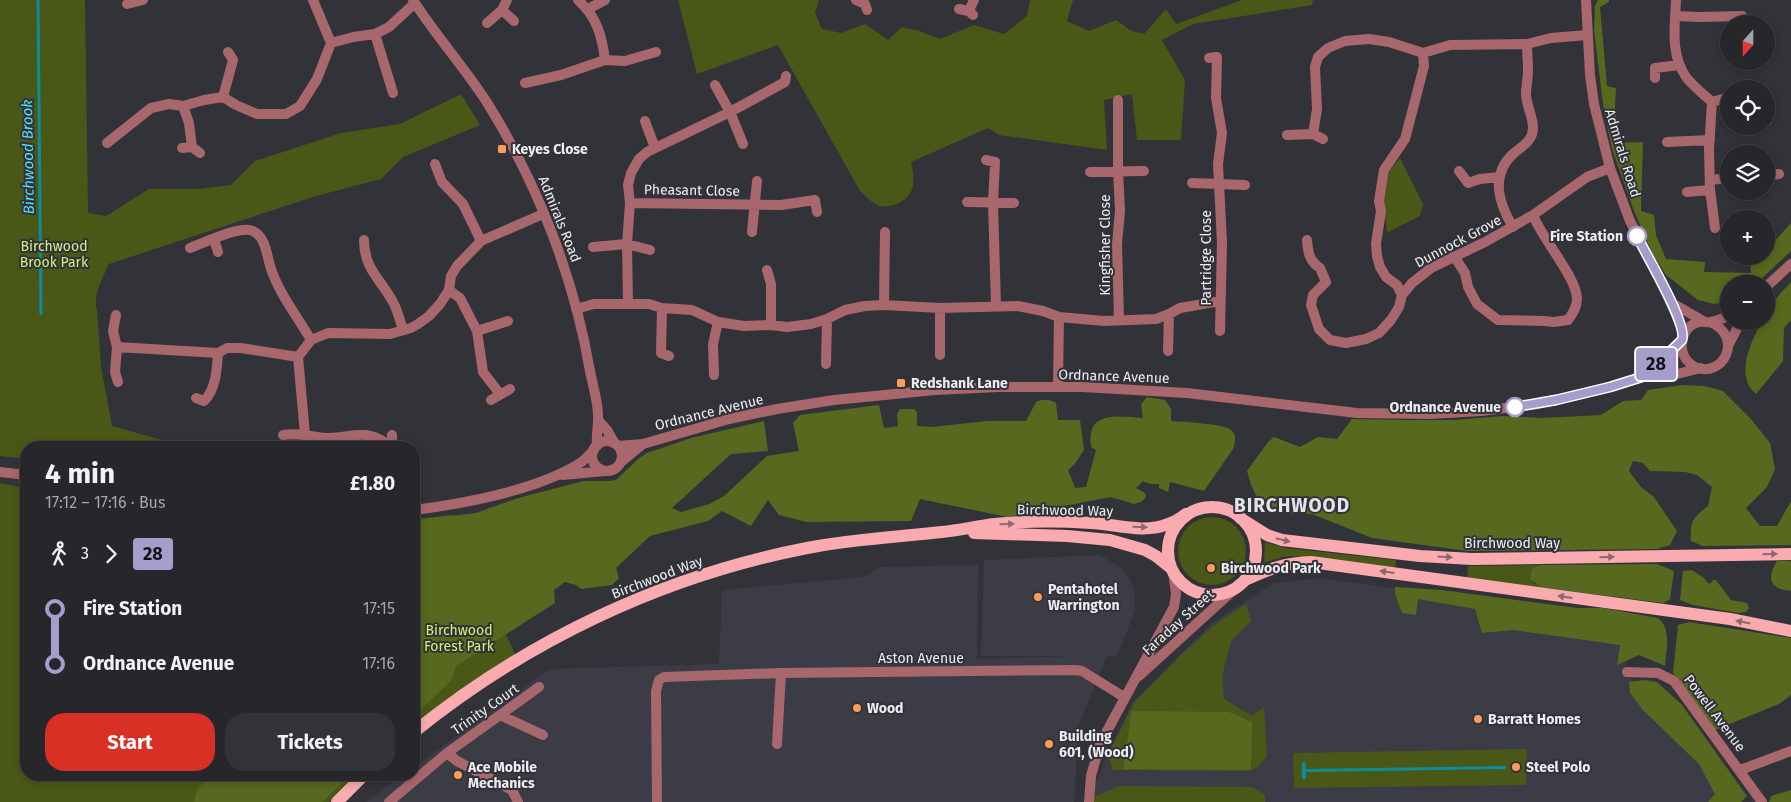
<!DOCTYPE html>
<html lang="en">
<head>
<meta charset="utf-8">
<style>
	:root { --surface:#26262b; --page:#323237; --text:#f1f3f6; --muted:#a4a5a9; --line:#424347; --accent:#d93025 }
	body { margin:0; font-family:"Fira Sans",sans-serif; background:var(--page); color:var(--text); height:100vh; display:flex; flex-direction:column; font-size:19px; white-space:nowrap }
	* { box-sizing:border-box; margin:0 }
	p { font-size:16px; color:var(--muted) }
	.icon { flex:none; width:28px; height:28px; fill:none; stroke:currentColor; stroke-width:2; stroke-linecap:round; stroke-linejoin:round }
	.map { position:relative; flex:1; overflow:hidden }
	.sheet { position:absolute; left:20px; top:441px; width:400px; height:340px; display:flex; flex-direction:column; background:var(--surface); border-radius:20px; box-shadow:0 2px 8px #0003,0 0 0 1px var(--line) }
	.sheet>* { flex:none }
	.badge { padding:0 10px; border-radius:4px; font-size:18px; line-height:32px }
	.needle { width:32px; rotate:201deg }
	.tools { position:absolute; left:1720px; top:15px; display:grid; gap:10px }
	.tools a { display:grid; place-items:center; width:55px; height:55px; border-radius:50%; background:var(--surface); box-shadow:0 2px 8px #0003,0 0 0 1px var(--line); font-size:25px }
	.map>.badge { position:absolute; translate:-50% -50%; box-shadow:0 0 0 2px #fff }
	.legs { display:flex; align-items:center; gap:8px; height:55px; padding:0 25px; font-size:16px }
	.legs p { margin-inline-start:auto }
	.head { display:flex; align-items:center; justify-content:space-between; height:85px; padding:0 25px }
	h1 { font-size:28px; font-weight:700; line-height:38px }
	.button { display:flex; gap:10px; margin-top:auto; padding:10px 25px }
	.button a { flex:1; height:58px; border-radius:20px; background:var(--accent); color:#fff; font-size:20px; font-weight:700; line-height:58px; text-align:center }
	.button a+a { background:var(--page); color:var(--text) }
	ul { padding:0 25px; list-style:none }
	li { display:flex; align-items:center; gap:18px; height:55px; font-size:19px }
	li i { display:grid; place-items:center; width:8px; height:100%; margin:0 6px; background:currentColor }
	li i::after { content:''; width:12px; height:12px; margin:-6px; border:4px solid; border-radius:50%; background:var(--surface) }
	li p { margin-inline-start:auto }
	li:first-child i { background:linear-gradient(#0000 50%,currentColor 0) }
	li:last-child i { background:linear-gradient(currentColor 50%,#0000 0) }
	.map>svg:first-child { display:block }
	.built { fill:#3c3c47 }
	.green { fill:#495817 }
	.forest { fill:#57681f }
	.water { fill:#0d8d9b }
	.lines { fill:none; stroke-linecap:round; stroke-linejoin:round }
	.stream { stroke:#0d8d9b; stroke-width:3 }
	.minor { stroke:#a7676c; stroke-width:10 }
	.tertiary { stroke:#a7676c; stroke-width:10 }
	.primary { stroke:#faabb0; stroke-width:12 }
	.oneway { fill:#8c686f }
	.line-1-casing { stroke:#fff; stroke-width:11 }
	.line-1 { stroke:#a69dcd; stroke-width:8 }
	.poi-dot { fill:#fe9b59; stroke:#323239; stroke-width:2 }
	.stop-1-dot { fill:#fff; stroke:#a69dcd; stroke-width:2.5 }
	.labels { text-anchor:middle; stroke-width:4; stroke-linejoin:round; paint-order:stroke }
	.poi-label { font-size:14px; font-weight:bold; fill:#ececf1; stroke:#323239; text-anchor:start }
	.street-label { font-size:14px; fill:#ececf1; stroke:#323239 }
	.stop-label { font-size:14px; font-weight:bold; fill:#ececf1; stroke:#323239; text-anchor:end }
	.park-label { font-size:14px; fill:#d3f378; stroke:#323239 }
	.water-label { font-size:15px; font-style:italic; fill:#52e1f5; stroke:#323239 }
	.district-label { font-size:19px; font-weight:bold; letter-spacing:1px; fill:#e3e3ec; stroke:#323239 }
</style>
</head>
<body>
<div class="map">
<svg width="1791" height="802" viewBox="0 0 1791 802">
	<rect width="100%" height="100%" fill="#323239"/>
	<path class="built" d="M1100,555L1124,570L1134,588L1135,611L1117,656H1107L1079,724L1074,802H366L403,775H414V767L549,669L719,664L722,590L865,577L879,567L978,565L977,659L1078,656H981L984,560Z
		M1320,578L1426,593L1628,643L1625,673L1656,701L1734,802H1092V797L1106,755L1133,702L1178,656L1212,623L1274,583Z"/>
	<path class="green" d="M0,0H85L88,213L106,216L149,189H198L231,185L255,161L341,133L400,124L461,94L480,125L403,157L381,179L316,196L109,264C103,277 92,296 97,310L101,367L112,426L187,447L26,448V459L0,456Z
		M678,0H819L815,13L822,29L841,33L865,24L888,40L902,27L919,31L940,39L974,25L1004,34L1027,16L1030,0H1073L1067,21L1089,31L1116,20L1130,30L1144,34L1166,9L1176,24L1242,0H1313L1312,5L1193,24L1162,40L1185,80L1181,140H1137L1132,94L1104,100L1107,150L999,135L988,128L911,162C916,181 915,198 894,205C890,206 883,207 879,206C872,203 865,195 860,191L778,45L697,74Z
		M1400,158L1423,204L1420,216L1387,233L1383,200L1390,170Z
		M0,483L26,488V775H357L329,802H0Z
		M451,515L515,654L453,697L414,728V519Z
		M1178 551a34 34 0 1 1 68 0a34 34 0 1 1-68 0Z
		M1265,542L1285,548L1396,560L1395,568L1299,556L1283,557L1264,563Z
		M1539,565L1532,569L1533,583L1546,588L1467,578L1468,566Z
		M1246,604L1251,621L1231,641L1222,676L1224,699L1252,716L1264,707L1267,756L1257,768L1244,771L1113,770L1108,755L1134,703L1179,657L1213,626Z
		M1527,749L1526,785L1294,788L1293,753Z
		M1119,786L1252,787L1265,795V802H1094V797Z"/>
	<path class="forest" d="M1598,0H1609V2L1600,7L1607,86L1616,88L1615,108L1619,143L1643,142L1641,211L1654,215L1656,235L1666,259L1705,262L1704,272L1751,273L1749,256H1766V241L1773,243L1791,223V251L1756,284H1729L1728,301L1714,304L1698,300L1666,275L1652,253L1634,211L1612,149L1603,104L1594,30L1595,6Z
		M1791,282V320L1784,328L1783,361L1756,394C1753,391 1748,386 1747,381C1741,363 1753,336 1763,321H1766C1766,307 1782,292 1791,282Z
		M1682,385L1705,386L1723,391L1751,419L1770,443L1775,469L1767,487L1746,508L1760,526H1777L1791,501V545L1703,546L1691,541C1690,522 1692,518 1708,506L1712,487L1697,475L1685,472L1650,471L1643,463L1633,461L1629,471L1641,487L1654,497L1677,531L1670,545L1657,549L1467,551L1372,538L1312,514L1281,513L1256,495L1251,485L1247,471L1268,442L1274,437L1300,447L1318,437L1337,439L1352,419L1412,420H1455L1503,416L1542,418L1601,415L1623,401L1641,400L1648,390Z
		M1147,397L1165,400L1171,409V421C1182,422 1225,423 1232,431C1237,436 1235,443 1233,449L1204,491L1170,482L1168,492L1159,488V484H1150L1143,481L1136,488L1145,493L1146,497L1141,502L1134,504L1111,497L1007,517L920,499L911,521L806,522L779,515L768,500L751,526L722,511L708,521L650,536L616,568L619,578L612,585L581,589L576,585L565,582L554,590L555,603L456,666L451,681L414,716V520L476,513L518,498L584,481H609L616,480L638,459L647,453L691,438L764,421L768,451L731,454L672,508L681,512L709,504L724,496L767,456L799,451L793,423L800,415L879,405L884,428L898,426L897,414L900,409H914L917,412V426L932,427L987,421H1026L1036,402C1043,399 1049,399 1056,403L1058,420H1080L1084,450L1074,465L1068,470L1075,488L1086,487L1096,450L1091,447C1086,410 1117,416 1143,418L1141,404Z
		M1777,561H1791V591C1770,590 1766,578 1777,561Z
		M1657,564L1672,570L1674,572L1670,599L1664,603L1546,588L1539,586L1530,579L1532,569L1539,565Z
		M1692,570L1704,578L1708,583L1710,584L1713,580H1716L1731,600L1747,603L1749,608L1746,612L1738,613L1693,605L1680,600L1683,571Z
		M1395,587L1442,590L1577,608H1603L1658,618C1672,629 1666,650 1665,666L1639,655L1617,665L1620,645L1513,630L1482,633L1475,609L1418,599L1416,615L1402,613L1395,594Z
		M1689,622L1791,638V695L1779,704L1715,730L1673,673L1678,625Z
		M1645,680L1657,682L1682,705L1747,796L1741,802H1708L1715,794L1699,764L1643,710L1630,693L1629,682Z
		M1132,711L1229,712L1252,722L1251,770L1123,769Z
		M204,775H351L322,802H194L196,792L205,780Z
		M1791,790V802H1769L1771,796Z"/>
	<path class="water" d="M1302,762H1305L1306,769L1506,766V769L1306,772V779H1302Z"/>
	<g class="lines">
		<path class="stream" d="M38,0L41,314"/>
		<path class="minor" d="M313,0L331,43
			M578,0C597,17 602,36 605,60
			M856,0L865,4L867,10
			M1676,0C1675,26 1670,54 1686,77C1693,86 1703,94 1712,102L1709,149L1710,190L1715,228
			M127,4L143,0
			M588,9L605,0
			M959,9L969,11L973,15
			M502,10L514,21
			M969,11L974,0
			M1675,16L1699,17L1742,16L1743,23
			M487,23L502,10L507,0
			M375,34L393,93
			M1209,58L1217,57L1216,98L1222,133L1218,164L1222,243L1220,331
			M1655,78V68L1679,65
			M525,83L561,75L605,60L625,61L656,52
			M715,85L730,112L743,144
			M223,97L233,60L228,52
			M1118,100V171L1120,211L1117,244L1119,319
			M1712,102L1729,97
			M183,106L189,123L192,147
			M1766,115L1767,121
			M645,121L655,148
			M1313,134L1317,109L1315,67L1318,57L1328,48L1345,41L1369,39L1389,42L1423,53L1450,45L1527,44L1551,38L1587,35
			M1287,135L1313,134L1323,139
			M1667,142L1710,140
			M107,143L151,108L169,104L183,106L204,100L223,97L236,105L257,114H286L300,106L317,79L331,43L353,37L375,34L389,27L415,3
			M182,148L192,147L200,153
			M986,160L995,162L993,203L996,306
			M435,164L442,182L463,204L481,241
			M1459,171L1468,183L1480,179L1500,177
			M1090,172L1144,171
			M1766,176L1779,174
			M1710,180L1729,178
			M1192,183L1245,185
			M1687,192L1710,190
			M967,202L1014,203
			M630,203L781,205L815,200L817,212
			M1513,227C1499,204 1490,175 1513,154C1522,146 1533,141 1533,128C1533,116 1526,105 1526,94C1526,86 1528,79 1528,71C1528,62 1527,53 1527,44
			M752,232L757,181
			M214,239L218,252
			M364,240C364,270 382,280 394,304C398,312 400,321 403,330
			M1307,240C1308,252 1309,261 1320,268L1326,282L1313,295L1311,305L1319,329L1330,340L1346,343L1366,339L1379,333L1391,320L1399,307L1402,295L1412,283L1431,268L1485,242L1533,215L1587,177L1610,168
			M593,247L627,244L650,250
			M190,248C204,243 240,225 253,231C266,237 267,257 271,269C280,295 297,316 311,340
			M1454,256L1465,273L1468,287L1477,304L1498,320L1544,321L1554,322L1568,320C1573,313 1577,307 1577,299C1577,278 1541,237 1533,215
			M767,270L771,284V325
			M449,290L460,298L477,331L483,372L500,394
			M1402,295L1397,285L1386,277L1380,267L1377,256L1376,244L1381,211L1379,201L1384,170L1405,139L1424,66L1423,53
			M628,303L627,244L630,203L628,185L631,173L639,159L647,152L730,112L785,82L786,76
			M884,305L885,232
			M662,308L661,353L669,356
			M940,308V355
			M576,309L594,304H649L662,308L692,310L718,322L744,326L771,325L787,327L811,324L827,319L845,310L865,306L884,305L940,308L1018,306L1043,311L1059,317L1104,321L1156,319L1169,314L1180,308L1220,301
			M116,315L113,331L117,347L115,372L118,382
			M477,331L508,321
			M117,347L218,353L227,348H241L298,357L311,340L328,333L390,334L411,328L418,324L429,316L440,304L449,290L451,276L457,266L481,241L543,214
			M1168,351L1169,314
			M298,357L305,434
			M826,364L827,319
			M714,375L713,344L718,322
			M1058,387L1059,317
			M196,398L204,401C216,389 217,369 218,353
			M491,400L510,389
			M283,435C302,432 309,437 326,438C350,439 364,427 387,444L392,442V435
			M1627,672L1658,673L1674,681L1762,802
			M1139,676L1239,585
			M500,715L543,735
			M777,744L781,673L1075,670L1082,671L1124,697
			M447,753L457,761L512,790L518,802
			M1740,770L1791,751
			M389,802L447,753L539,687
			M657,802L656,691L659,680L664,677L781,673
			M1089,802L1091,776L1100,744L1174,607L1176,594L1173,572"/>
		<path class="tertiary" d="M413,0C436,36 465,68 488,104C538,185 574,277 590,371C593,387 599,404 598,420C598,429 596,437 597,446
			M1586,0L1590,75L1594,104L1610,168L1630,221L1672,303L1684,335
			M1766,287L1791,264
			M1672,303L1705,322
			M1710,322C1745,337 1723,379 1695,367C1688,363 1683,357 1682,349C1680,337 1687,325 1699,322C1703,321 1707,323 1711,322C1716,321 1723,318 1729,316
			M1728,346L1741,321
			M1645,376L1682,340
			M598,420L607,430L615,444
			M592 456a15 15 0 1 1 30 0a15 15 0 1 1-30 0Z
			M618,446L643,444L729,419L777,409L834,400L935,390L998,387H1082L1187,393L1357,413L1430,414L1481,411L1538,404L1610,387L1645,376L1677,374L1701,368
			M620,463L643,444
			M0,472L26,475
			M562,475L605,471
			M414,510C463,504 538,490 580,463C585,460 590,454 594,450"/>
		<path class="primary" d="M1168 551a44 44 0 1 1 88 0a44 44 0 1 1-88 0Z
			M1240,518L1267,535L1282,540L1420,556L1472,559L1791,554
			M974,533L1067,536L1110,540L1145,550L1156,556L1171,568
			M1245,580C1269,569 1284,563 1311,562L1730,619L1791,631
			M414,732C528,640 663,576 807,548C852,539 897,537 942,532C960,530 978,526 995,524C1027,521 1059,521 1091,523C1115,524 1144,534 1168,524C1175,522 1181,518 1186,514
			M337,802L364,775"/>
	</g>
	<defs><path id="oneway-solid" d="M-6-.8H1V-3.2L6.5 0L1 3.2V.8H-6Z" transform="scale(1.25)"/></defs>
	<g class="oneway">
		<use href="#oneway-solid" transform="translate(1007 524) rotate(-2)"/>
		<use href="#oneway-solid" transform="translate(1140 527) rotate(2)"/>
		<use href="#oneway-solid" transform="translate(1283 540) rotate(14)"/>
		<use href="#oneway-solid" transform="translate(1770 554) rotate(-1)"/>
		<use href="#oneway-solid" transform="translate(1445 557) rotate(4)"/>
		<use href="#oneway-solid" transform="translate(1607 557) rotate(-1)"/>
		<use href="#oneway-solid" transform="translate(1387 572) rotate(-172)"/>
		<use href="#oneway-solid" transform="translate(1565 597) rotate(-172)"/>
		<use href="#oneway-solid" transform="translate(1743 622) rotate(-169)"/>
	</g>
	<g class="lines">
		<defs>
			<path id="line-1" d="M1515,407L1556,400L1610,387L1645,376L1682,340C1688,324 1646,255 1637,236"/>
		</defs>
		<use href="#line-1" class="line-1-casing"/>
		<use href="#line-1" class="line-1"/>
	</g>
	<g class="poi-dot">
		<rect x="497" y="144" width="10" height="10" rx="2.5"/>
		<rect x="896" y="378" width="10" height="10" rx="2.5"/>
		<circle cx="1211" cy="568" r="5"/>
		<circle cx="1038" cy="597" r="5"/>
		<circle cx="857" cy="708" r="5"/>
		<circle cx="1478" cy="719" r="5"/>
		<circle cx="1049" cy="744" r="5"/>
		<circle cx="1516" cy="767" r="5"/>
		<circle cx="458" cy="775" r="5"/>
	</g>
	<g class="stop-1-dot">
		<circle cx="1637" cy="236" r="9"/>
		<circle cx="1515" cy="407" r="9"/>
	</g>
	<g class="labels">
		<g class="poi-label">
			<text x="512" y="154">Keyes Close</text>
			<text x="911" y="388">Redshank Lane</text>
			<text x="1221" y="573">Birchwood Park</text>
			<text x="1048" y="594">Pentahotel<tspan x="1048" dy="16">Warrington</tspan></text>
			<text x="867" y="713">Wood</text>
			<text x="1488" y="724">Barratt Homes</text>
			<text x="1059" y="741">Building<tspan x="1059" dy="16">601, (Wood)</tspan></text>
			<text x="468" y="772">Ace Mobile<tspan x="468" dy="16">Mechanics</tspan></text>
			<text x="1526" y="772">Steel Polo</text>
		</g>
		<g class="street-label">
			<text transform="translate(1623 153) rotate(73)" y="5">Admirals Road</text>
			<text transform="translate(692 190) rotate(1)" y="5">Pheasant Close</text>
			<text transform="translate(560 219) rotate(68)" y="5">Admirals Road</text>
			<text transform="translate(1458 241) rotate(-28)" y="5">Dunnock Grove</text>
			<text transform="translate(1105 245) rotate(-90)" y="5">Kingfisher Close</text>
			<text transform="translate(1206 258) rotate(-90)" y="5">Partridge Close</text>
			<text transform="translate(1114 376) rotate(2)" y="5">Ordnance Avenue</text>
			<text transform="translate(709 412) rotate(-14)" y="5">Ordnance Avenue</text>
			<text transform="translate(1065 510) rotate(1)" y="5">Birchwood Way</text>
			<text x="1512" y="548">Birchwood Way</text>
			<text transform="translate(657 577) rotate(-21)" y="5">Birchwood Way</text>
			<text transform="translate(1178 622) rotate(-42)" y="5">Faraday Street</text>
			<text x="921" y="663">Aston Avenue</text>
			<text transform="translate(485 709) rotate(-35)" y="5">Trinity Court</text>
			<text transform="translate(1715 713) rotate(53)" y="5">Powell Avenue</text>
		</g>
		<g class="stop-label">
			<text x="1623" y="241">Fire Station</text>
			<text x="1501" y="412">Ordnance Avenue</text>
		</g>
		<g class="park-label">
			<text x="54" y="251">Birchwood<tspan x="54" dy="16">Brook Park</tspan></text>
			<text x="459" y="635">Birchwood<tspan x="459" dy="16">Forest Park</tspan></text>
		</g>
		<g class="water-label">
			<text transform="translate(28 157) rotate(-91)" y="5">Birchwood Brook</text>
		</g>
		<g class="district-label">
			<text x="1292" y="512">BIRCHWOOD</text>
		</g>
	</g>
</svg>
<div class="tools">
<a><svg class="needle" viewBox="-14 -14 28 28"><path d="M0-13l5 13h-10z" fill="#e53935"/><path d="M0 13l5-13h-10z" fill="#a4a5a9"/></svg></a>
<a><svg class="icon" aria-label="locate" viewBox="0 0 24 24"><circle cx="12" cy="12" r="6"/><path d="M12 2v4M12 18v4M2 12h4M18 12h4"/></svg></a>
<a><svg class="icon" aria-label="layers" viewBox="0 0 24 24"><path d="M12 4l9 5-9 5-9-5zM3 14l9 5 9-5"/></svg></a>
<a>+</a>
<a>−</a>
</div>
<b class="badge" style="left:1656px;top:364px;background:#a69dcd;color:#111">28</b>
<section class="sheet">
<div class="head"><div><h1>4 min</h1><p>17:12 – 17:16 · Bus</p></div><b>£1.80</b></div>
<div class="legs"><svg class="icon" aria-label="walk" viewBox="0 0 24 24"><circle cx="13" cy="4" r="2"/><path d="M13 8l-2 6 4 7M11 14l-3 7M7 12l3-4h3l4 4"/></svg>3<svg class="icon" aria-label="forward" viewBox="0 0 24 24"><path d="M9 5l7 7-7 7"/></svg><b class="badge" style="background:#a69dcd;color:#111">28</b></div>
<ul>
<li><i style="color:#a69dcd"></i><b>Fire Station</b><p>17:15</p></li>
<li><i style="color:#a69dcd"></i><b>Ordnance Avenue</b><p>17:16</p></li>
</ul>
<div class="button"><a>Start</a><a>Tickets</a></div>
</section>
</div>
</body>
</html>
